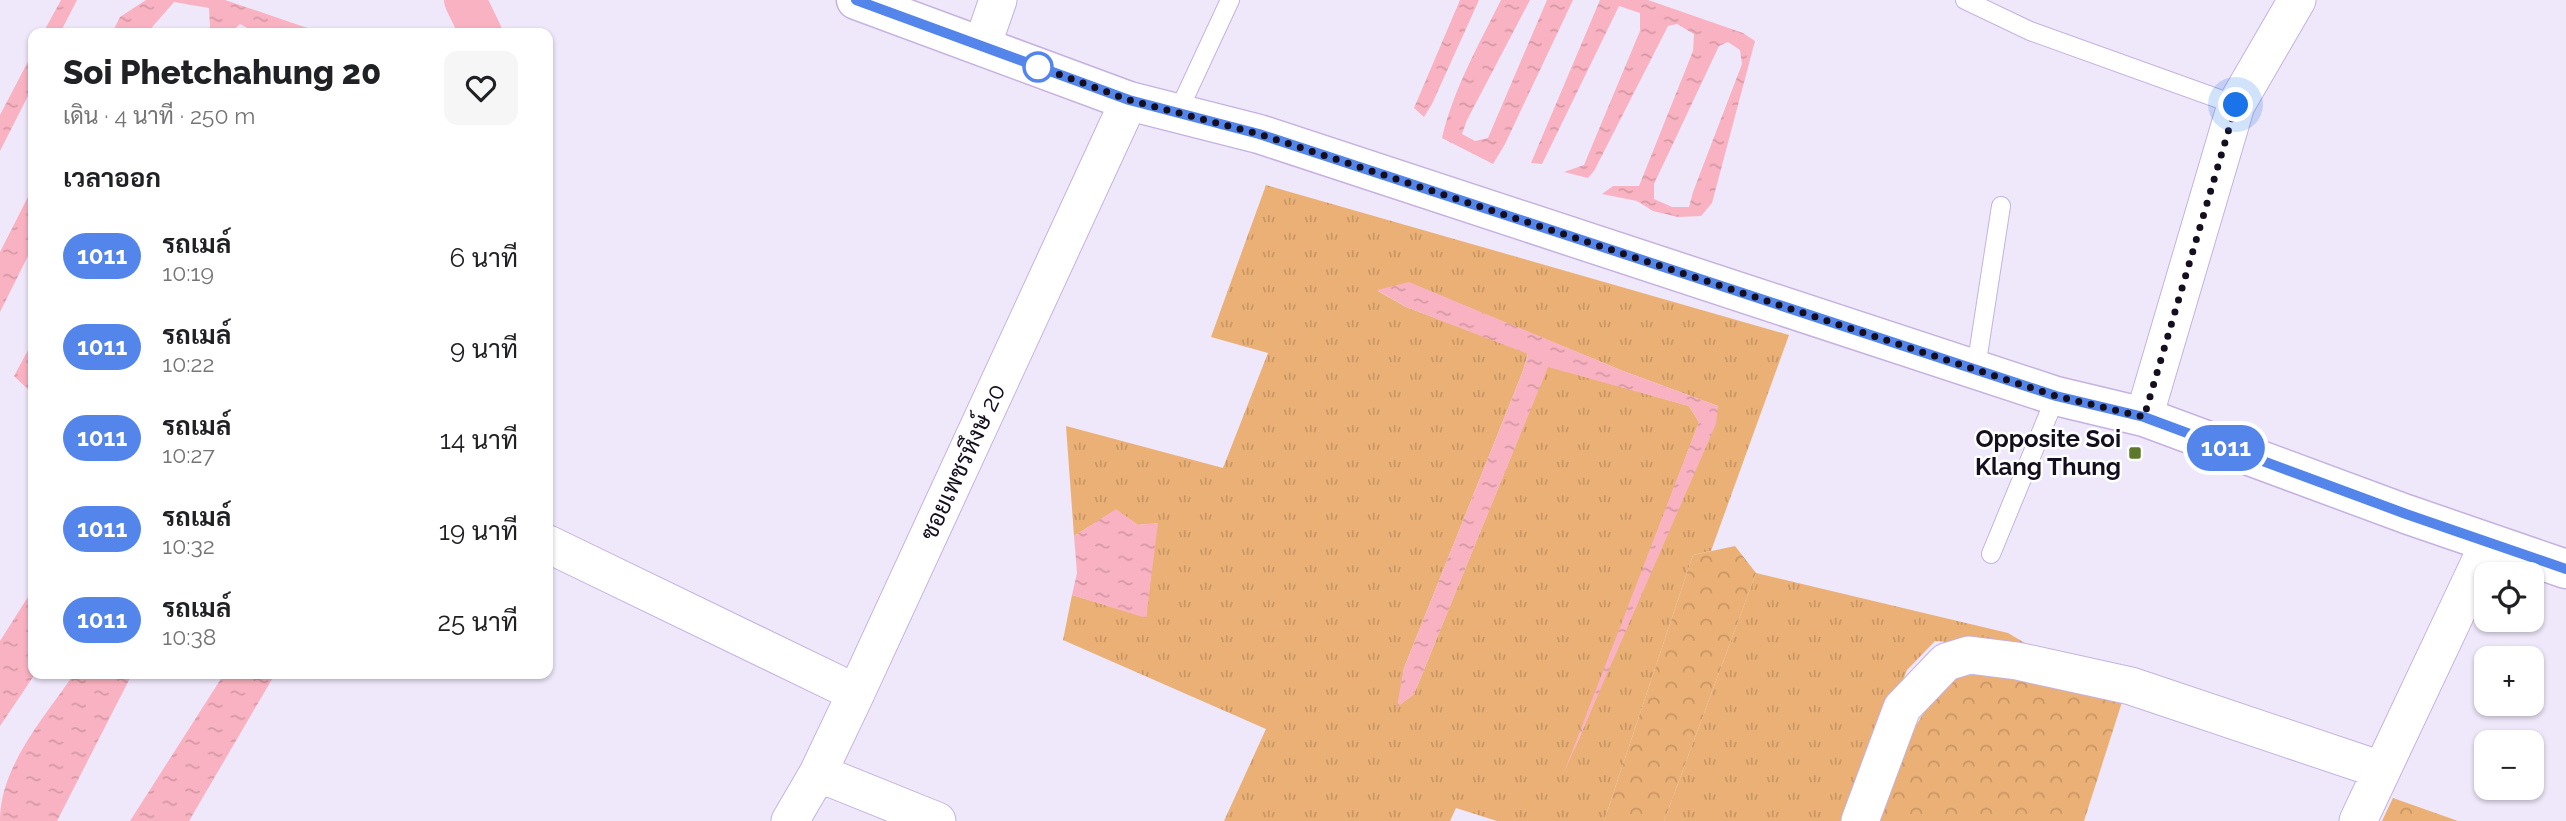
<!DOCTYPE html>
<html lang="th">
<head>
<meta charset="utf-8">
<style>
	:root { --surface:#fff; --page:#f6f6f6; --text:#202124; --muted:#757577 }
	body { margin:0; font-family:Raleway,Sarabun,sans-serif; background:var(--page); color:var(--text); height:100vh; display:flex; flex-direction:column; font-size:26px; white-space:nowrap }
	* { box-sizing:border-box; margin:0 }
	p { font-size:23px; color:var(--muted) }
	.icon { flex:none; width:38px; height:38px; fill:none; stroke:currentColor; stroke-width:2; stroke-linecap:round; stroke-linejoin:round }
	.map { position:relative; flex:1; overflow:hidden }
	.details { position:absolute; left:28px; top:28px; width:525px; height:651px; display:flex; flex-direction:column; background:var(--surface); border-radius:14px; box-shadow:0 2px 5px #0004 }
	.details>* { flex:none }
	.badge { padding:0 14px; border-radius:23px; font-size:24px; line-height:46px }
	.fabs { position:absolute; left:2474px; top:562px; display:grid; gap:14px }
	.fabs a { display:grid; place-items:center; width:70px; height:70px; border-radius:14px; background:var(--surface); box-shadow:0 2px 5px #0004; font-size:35px }
	.you { position:absolute; width:35px; height:35px; margin:-18px; border:5px solid #fff; border-radius:50%; background:#1a73e8; box-shadow:0 0 0 10px #1a73e833 }
	.map>.badge { position:absolute; translate:-50% -50%; box-shadow:0 0 0 4px #fff }
	h2 { padding:0 35px; font-size:26px; line-height:63px }
	.round { display:grid; place-items:center; flex:none; width:74px; height:74px; border-radius:14px; background:var(--page) }
	.head { display:flex; align-items:center; justify-content:space-between; height:119px; padding:0 35px }
	h1 { font-size:33px; font-weight:800; line-height:52px }
	ul { padding:0; list-style:none }
	li { display:flex; align-items:center; gap:21px; height:91px; padding:0 35px }
	li div { flex:1 }
	li b { display:block; font-size:26px }
	li em { font-style:normal }
	li .badge { min-width:77px; font-weight:700; text-align:center }
	.map>svg:first-child { display:block }
	.grass { fill:url(#grass-tufts); fill-rule:evenodd }
	.forest { fill:url(#forest-crowns) }
	.water { fill:url(#water-ripples); fill-rule:evenodd }
	.lines { fill:none; stroke-linecap:round; stroke-linejoin:round }
	.canal { stroke:#f9b2c1; stroke-width:42 }
	.lane-casing { stroke:#c6b2df; stroke-width:20 }
	.street-casing { stroke:#c6b2df; stroke-width:39 }
	.secondary-casing { stroke:#c6b2df; stroke-width:41 }
	.lane { stroke:#fff; stroke-width:18 }
	.street { stroke:#fff; stroke-width:37 }
	.secondary { stroke:#fff; stroke-width:38 }
	.line-casing { stroke:#fff; stroke-width:16 }
	.line { stroke:#5385ea; stroke-width:10 }
	.walk { stroke:#150e1e; stroke-width:7; stroke-dasharray:0 12.6 }
	.stop-dot { fill:#fff; stroke:#5385ea; stroke-width:3.5 }
	.poi-dot { fill:#5e782b; stroke:#fff; stroke-width:2.5 }
	.labels { text-anchor:middle; stroke-width:5; stroke-linejoin:round; paint-order:stroke }
	.poi-label { font-size:24px; font-weight:bold; fill:#150e1e; stroke:#fff; text-anchor:end }
	.street-label { font-size:24px; fill:#150e1e; stroke:#fff }
</style>
</head>
<body>
<div class="map">
<svg width="2566" height="821" viewBox="0 0 2566 821">
	<defs>
		<pattern id="grass-tufts" width="24" height="20" patternUnits="userSpaceOnUse" patternTransform="scale(1.75)"><rect width="24" height="20" fill="#ebb075"/><path d="M3 7l-1-3M5 7V3M7 7l1-3M15 17l-1-3M17 17v-4M19 17l1-3" fill="none" stroke="#c99665"/></pattern>
		<pattern id="forest-crowns" width="20" height="18" patternUnits="userSpaceOnUse" patternTransform="scale(1.75)"><rect width="20" height="18" fill="#ebb075"/><path d="M2 6a3 3 0 1 1 6 0M12 15a3 3 0 1 1 6 0" fill="none" stroke="#c99665"/></pattern>
		<pattern id="water-ripples" width="26" height="14" patternUnits="userSpaceOnUse" patternTransform="scale(1.75)"><rect width="26" height="14" fill="#f9b2c1"/><path d="M2 4q2-2 4 0t4 0M15 11q2-2 4 0t4 0" fill="none" stroke="#d598a5"/></pattern>
	</defs>
	<rect width="100%" height="100%" fill="#efe7fa"/>
	<path class="grass" d="M1266,185L1789,335L1711,551L1693,555L1604,821H1497L1456,808L1450,821H1224L1266,729L1063,640L1072,595L1146,617L1157,523L1138,525L1116,510L1074,536L1066,426L1223,468L1268,353L1211,337ZM1409,283L1623,371L1718,406L1573,753L1699,422L1689,406L1548,366L1414,694L1398,706L1404,668L1523,371L1528,353L1406,307L1378,291Z
		M1756,573L2008,633L2035,649L1935,641L1907,670L1847,821H1664Z"/>
	<path class="forest" d="M1735,546L1756,573L1664,821H1604L1693,555Z
		M1998,673L2122,702L2084,821H1878L1915,727L1946,677Z
		M2393,798L2458,821H2382Z"/>
	<path class="water" d="M61,0H77L60,33H43Z
		M146,0H225L322,33H257L240,24L230,33H206L210,27L209,8L174,2L147,33H112L120,17Z
		M1460,0H1479L1432,104L1424,117L1414,108Z
		M1501,0H1530L1467,120L1462,134L1475,141L1488,138L1547,0H1573L1505,144L1493,164L1442,138C1453,90 1479,44 1501,0Z
		M1600,0H1648L1743,33L1755,41L1712,203L1701,216L1678,217L1653,211L1637,201L1602,194L1613,186H1639L1693,51L1694,34L1677,24L1668,26L1594,171L1588,178L1564,172L1584,165L1640,31V13L1619,6L1542,164L1531,163ZM1728,42L1740,50L1742,64L1693,192L1689,207H1672L1654,199V184L1719,46Z
		M33,52V86L0,151V115Z
		M33,187V246L0,312V252Z
		M1409,282L1623,371L1718,406L1716,424L1563,775L1699,422L1689,406L1548,367L1414,694L1397,707L1404,668L1523,371L1528,354L1406,307L1377,290Z
		M33,341V394L14,376Z
		M1116,509L1138,525L1158,523L1146,618L1072,595L1077,573L1074,536Z
		M33,589V674H35L0,726V641Z
		M74,674H132L57,821H0C0,766 44,718 74,674Z
		M224,674H275L189,821H130Z"/>
	<g class="lines">
		<path class="canal" d="M465,0L481,33"/>
		<defs>
			<path id="lane" d="M1965,0L2030,31L2236,105
				M1177,114L1230,0
				M1976,368L2001,206
				M1991,554L2056,396"/>
			<path id="street" d="M982,46L998,0
				M2144,417L2236,105L2297,0
				M548,544L856,693
				M818,773L937,821
				M790,821L818,773L856,693L1129,101
				M1860,821L1902,708L1946,662L1969,655L2017,661L2131,686L2381,770
				M2358,821L2489,543"/>
			<path id="secondary" d="M856,0L1129,101L1259,134L2056,396L2144,417L2406,514L2566,569"/>
		</defs>
		<use href="#lane" class="lane-casing"/>
		<use href="#street" class="street-casing"/>
		<use href="#secondary" class="secondary-casing"/>
		<use href="#lane" class="lane"/>
		<use href="#street" class="street"/>
		<use href="#secondary" class="secondary"/>
	</g>
	<g class="lines">
		<defs>
			<path id="line" d="M856,0L1129,100L1259,134L2056,396L2144,417L2406,514L2566,569"/>
		</defs>
		<use href="#line" class="line-casing"/>
		<use href="#line" class="line"/>
		<path class="walk" d="M1038,67L1031,64L1129,100L1259,134L2056,396L2144,417L2236,105"/>
	</g>
	<circle class="stop-dot" cx="1038" cy="67" r="14"/>
	<rect class="poi-dot" x="2128" y="446" width="14" height="14" rx="3.5"/>
	<g class="labels">
		<g class="poi-label">
			<text x="2121" y="447">Opposite Soi<tspan x="2121" dy="28">Klang Thung</tspan></text>
		</g>
		<g class="street-label">
			<text transform="translate(963 462) rotate(-65)" y="8">ซอยเพชรหึงษ์ 20</text>
		</g>
	</g>
</svg>
<div class="fabs">
<a><svg class="icon" aria-label="locate" viewBox="0 0 24 24"><circle cx="12" cy="12" r="6"/><path d="M12 2v4M12 18v4M2 12h4M18 12h4"/></svg></a>
<a>+</a>
<a>−</a>
</div>
<div class="you" style="left:2236px;top:105px"></div>
<b class="badge" style="left:2226px;top:448px;background:#5385ea;color:#fff">1011</b>
<section class="details">
<div class="head"><div><h1>Soi Phetchahung 20</h1><p>เดิน · 4 นาที · 250 m</p></div><a class="round"><svg class="icon" aria-label="heart" viewBox="0 0 24 24"><path d="M12 20l-8-8c-3-5 5-10 8-4 3-6 11-1 8 4z"/></svg></a></div>
<h2>เวลาออก</h2>
<ul>
<li><span class="badge" style="background:#5385ea;color:#fff">1011</span><div><b>รถเมล์</b><p>10:19</p></div><em>6 นาที</em></li>
<li><span class="badge" style="background:#5385ea;color:#fff">1011</span><div><b>รถเมล์</b><p>10:22</p></div><em>9 นาที</em></li>
<li><span class="badge" style="background:#5385ea;color:#fff">1011</span><div><b>รถเมล์</b><p>10:27</p></div><em>14 นาที</em></li>
<li><span class="badge" style="background:#5385ea;color:#fff">1011</span><div><b>รถเมล์</b><p>10:32</p></div><em>19 นาที</em></li>
<li><span class="badge" style="background:#5385ea;color:#fff">1011</span><div><b>รถเมล์</b><p>10:38</p></div><em>25 นาที</em></li>
</ul>
</section>
</div>
</body>
</html>
